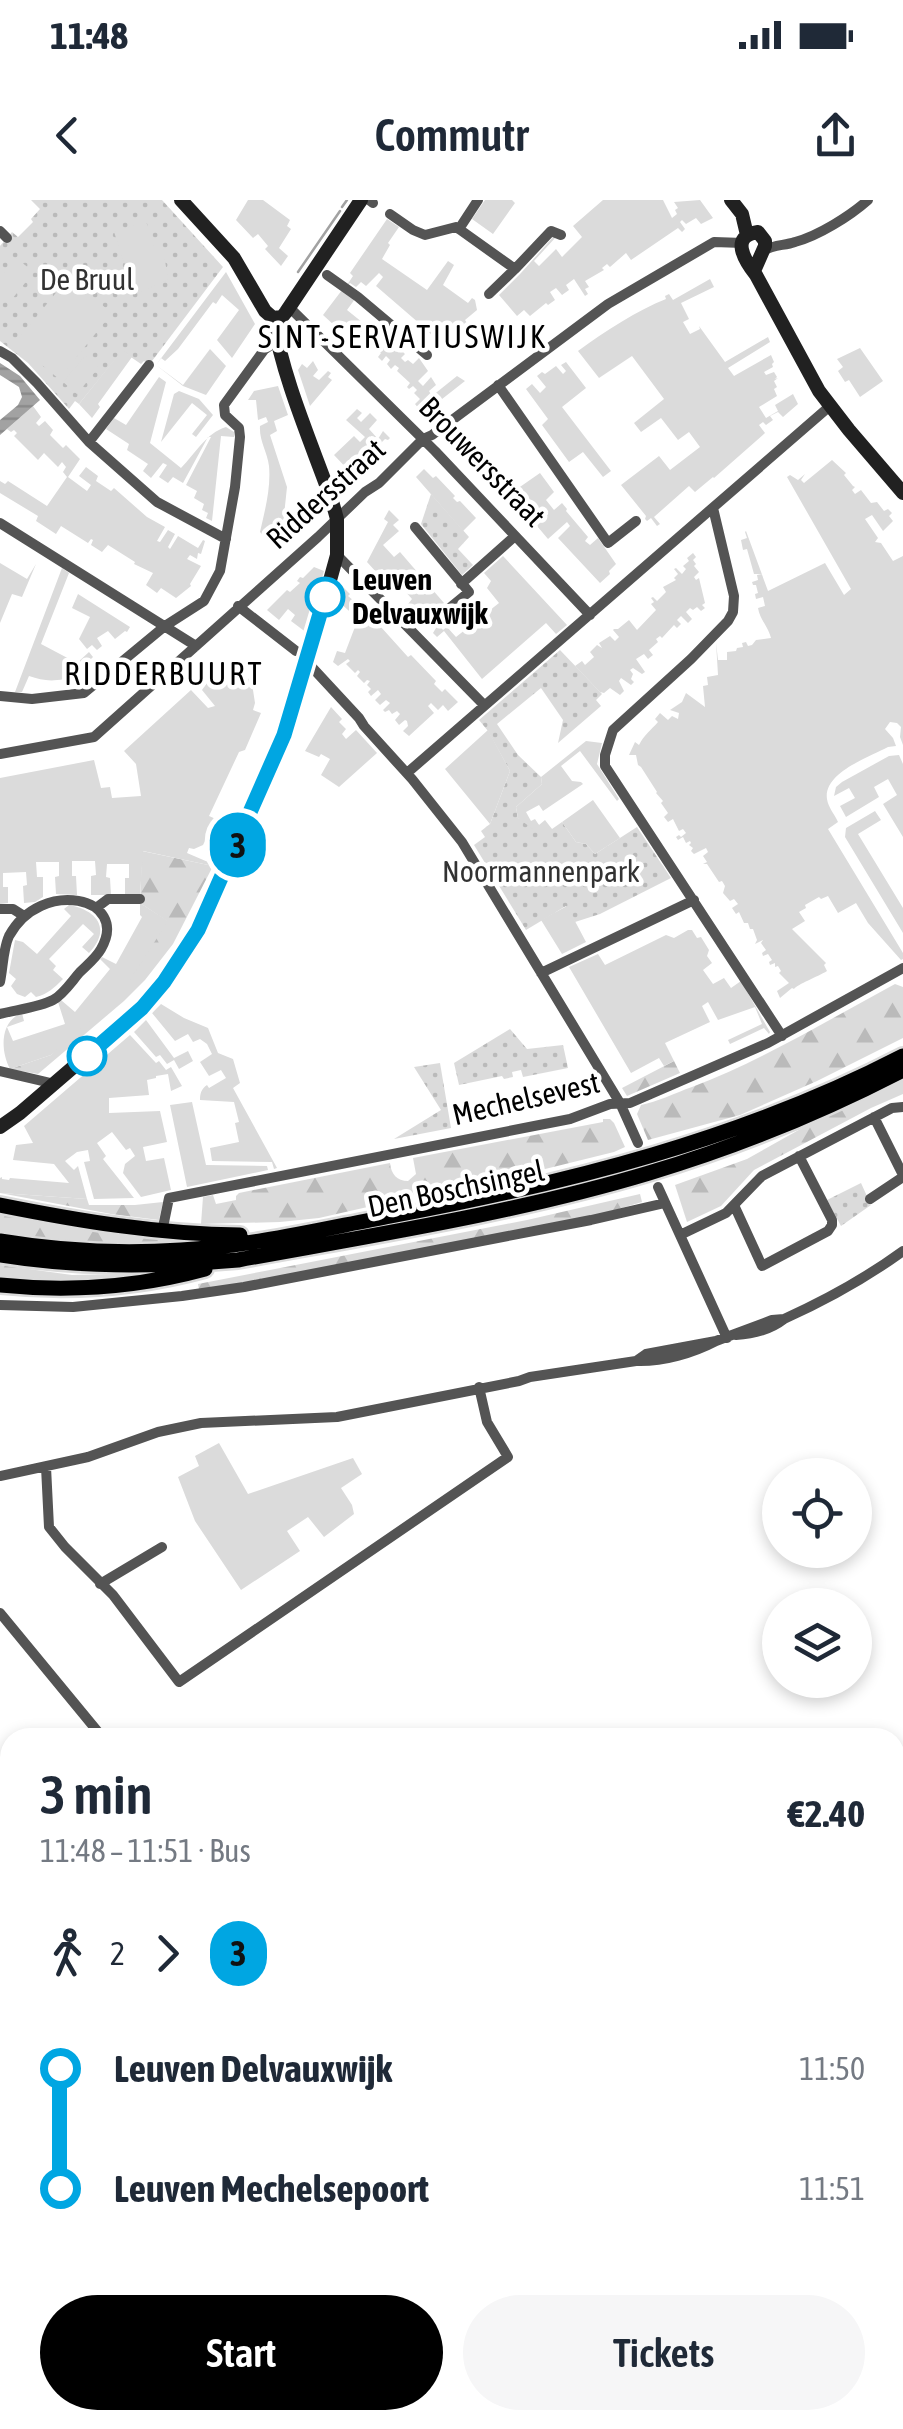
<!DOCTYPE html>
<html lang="en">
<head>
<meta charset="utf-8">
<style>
	:root { --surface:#fff; --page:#f6f6f7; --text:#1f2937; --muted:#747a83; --accent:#000 }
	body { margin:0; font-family:"Asap Condensed",sans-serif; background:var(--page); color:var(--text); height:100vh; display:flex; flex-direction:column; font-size:38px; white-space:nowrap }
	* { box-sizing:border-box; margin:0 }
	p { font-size:32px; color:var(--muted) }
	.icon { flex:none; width:55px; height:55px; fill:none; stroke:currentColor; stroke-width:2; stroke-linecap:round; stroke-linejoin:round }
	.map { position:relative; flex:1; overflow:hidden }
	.panel { position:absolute; left:0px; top:1528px; width:905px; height:702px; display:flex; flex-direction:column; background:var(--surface); border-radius:30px 30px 0 0; box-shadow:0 5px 15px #0003 }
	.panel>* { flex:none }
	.badge { padding:0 20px; border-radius:32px; font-size:35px; line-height:65px }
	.fabs { position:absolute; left:762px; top:1258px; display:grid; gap:20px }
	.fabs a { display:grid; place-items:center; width:110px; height:110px; border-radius:50%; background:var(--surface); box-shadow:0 5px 15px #0003; font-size:50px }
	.map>.badge { position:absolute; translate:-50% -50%; box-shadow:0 0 0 5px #fff }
	.legs { display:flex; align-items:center; gap:15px; height:110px; padding:0 40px; font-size:32px }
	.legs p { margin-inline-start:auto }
	.head { display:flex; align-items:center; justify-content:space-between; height:170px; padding:0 40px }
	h1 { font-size:55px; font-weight:600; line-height:75px }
	.action { display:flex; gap:20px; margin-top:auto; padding:20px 40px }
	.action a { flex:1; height:115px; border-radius:60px; background:var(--accent); color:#fff; font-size:40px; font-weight:600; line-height:115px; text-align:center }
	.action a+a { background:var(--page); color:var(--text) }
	ul { padding:0 40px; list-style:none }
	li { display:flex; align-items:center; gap:35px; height:120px; font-size:38px }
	li i { display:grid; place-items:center; width:15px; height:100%; margin:0 12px; background:currentColor }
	li i::after { content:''; width:25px; height:25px; margin:-12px; border:8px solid; border-radius:50%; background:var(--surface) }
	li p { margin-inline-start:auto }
	li:first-child i { background:linear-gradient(#0000 50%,currentColor 0) }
	li:last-child i { background:linear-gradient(currentColor 50%,#0000 0) }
	.status { display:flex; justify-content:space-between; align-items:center; height:70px; padding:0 50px; background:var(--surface); direction:ltr }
	.status svg { height:28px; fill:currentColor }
	header { display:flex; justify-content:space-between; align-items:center; height:130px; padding:0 40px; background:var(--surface); font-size:45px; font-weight:600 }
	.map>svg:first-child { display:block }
	.grass { fill:url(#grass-dots) }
	.forest { fill:url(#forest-firs) }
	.garden { fill:#dbdbdb }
	.water { fill:url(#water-rules) }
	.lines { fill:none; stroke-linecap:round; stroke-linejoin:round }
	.stream { stroke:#a2a2a2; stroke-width:2.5 }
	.primary-casing { stroke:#dbdbdb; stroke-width:20 }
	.highway-casing { stroke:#dbdbdb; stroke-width:22 }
	.street { stroke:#545454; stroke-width:10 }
	.secondary { stroke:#212121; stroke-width:14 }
	.primary { stroke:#000; stroke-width:15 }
	.highway { stroke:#000; stroke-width:18 }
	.line-1-casing { stroke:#fff; stroke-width:22 }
	.line-1 { stroke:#00a6e2; stroke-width:15 }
	.stop-1-dot { fill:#fff; stroke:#00a6e2; stroke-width:5 }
	.labels { text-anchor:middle; stroke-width:9; stroke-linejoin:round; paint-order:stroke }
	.park-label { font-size:30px; fill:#323232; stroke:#fff }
	.street-label { font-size:30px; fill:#000; stroke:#fff }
	.stop-label { font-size:30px; font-weight:bold; fill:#000; stroke:#fff; text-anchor:start }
	.neighbourhood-label { font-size:32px; letter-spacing:2.5px; fill:#000; stroke:#fff }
</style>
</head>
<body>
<div class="status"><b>11:48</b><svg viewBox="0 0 49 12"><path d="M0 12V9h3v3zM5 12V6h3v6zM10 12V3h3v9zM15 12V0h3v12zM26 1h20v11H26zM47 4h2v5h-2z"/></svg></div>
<header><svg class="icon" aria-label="back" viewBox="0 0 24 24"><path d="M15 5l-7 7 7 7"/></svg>Commutr<svg class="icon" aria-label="share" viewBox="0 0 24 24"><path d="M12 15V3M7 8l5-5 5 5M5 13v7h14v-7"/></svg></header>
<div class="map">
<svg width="903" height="2229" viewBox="0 0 903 2229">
	<defs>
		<pattern id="grass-dots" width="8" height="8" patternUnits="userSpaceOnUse" patternTransform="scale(2.5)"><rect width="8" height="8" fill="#dbdbdb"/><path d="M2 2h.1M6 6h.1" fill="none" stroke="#bababa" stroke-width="1.8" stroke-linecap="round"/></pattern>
		<pattern id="forest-firs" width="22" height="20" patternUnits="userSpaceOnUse" patternTransform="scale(2.5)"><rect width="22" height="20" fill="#dbdbdb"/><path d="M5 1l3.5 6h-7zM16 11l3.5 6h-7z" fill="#bababa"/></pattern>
		<pattern id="water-rules" width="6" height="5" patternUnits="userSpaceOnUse" patternTransform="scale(2.5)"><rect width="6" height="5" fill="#a2a2a2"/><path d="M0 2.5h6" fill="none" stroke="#8a8a8a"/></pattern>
	</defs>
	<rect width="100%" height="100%" fill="#fff"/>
	<path class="grass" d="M31,0H162L223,67L149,165L144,161L141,164L122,151L79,204L75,201L69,209L28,163L0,141V46L12,32L18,37L33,22L31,19L40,9Z
		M431,294L469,337L458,349L473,365L462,375L421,324Z
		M560,450L602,494L596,500L601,506L558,543L563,520L541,488L497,524L518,555L541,577L542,584L516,607L518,618L552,629L562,622L576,642L586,644L595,654L637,627L671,678L600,714L575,722L566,706L526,730L474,645L485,637L481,631L490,624L510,571L488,531L479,520Z
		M510,829L527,849L563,845L568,868L523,877L521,870L512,872L513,877L504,879L502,876L459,885L454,863Z
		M440,863L451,928L394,939L441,910L414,867Z
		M861,983L871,1005L841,1026L827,1000Z
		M10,2083V2220H358V2229H0V2084Z"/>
	<path class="forest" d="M142,651L213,666L173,744L145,780L124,801L38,874L10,869L51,855L167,721L140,703Z
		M895,784L903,787V838L817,881L740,915L648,940L637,914L641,905C657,902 675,893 692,887C763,860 828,820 895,784Z
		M674,861L680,873L627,896L622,888Z
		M903,879V894L871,908L754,970L721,1006L687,1022L675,985L747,959L813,922Z
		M603,919H610L614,923L625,947L614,952L537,971L531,970L319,1018L280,1022L201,1024L203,997L213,995L216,1004L236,1000V996L239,993L390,963C391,974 397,981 408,981L416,974L413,958L603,922Z
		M0,993L87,999L89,1005H135L163,1002L159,1020L111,1014Z
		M640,994L642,1002L605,1013L243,1084L199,1090L198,1084L527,1020Z
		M0,1011L188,1037L189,1044L100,1047L0,1036Z
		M0,1065L72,1075L161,1073C107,1081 55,1083 0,1078Z
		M895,2134H903V2229H793L786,2220H895Z
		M358,2220H452L449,2229H358Z
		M593,2220H744L743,2229H593Z"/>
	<path class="garden" d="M248,0H263L290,20L287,26L291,29L279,48L288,56L281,66L265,49L268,46L258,34L253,38L236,20Z
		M485,0H512L515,3L493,34L472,19Z
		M603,0H663L672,18L677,14L675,10L678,8L674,2L700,0L713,18L701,24L696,18L686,24L682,20L680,22L685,29L682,32L678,28L631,60L626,53L610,67L607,64L602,68L604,70L585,81L589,87L585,89L588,94L585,96L574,79L566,85L569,90L562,95L556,88L550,92L555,100L548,105L546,103L530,116L524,110L517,116L499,95L521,73L554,36L556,37L534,61L539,66L556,49L562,57L582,37L573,26Z
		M387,19L399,27L388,43L390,45L382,59L427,90L448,61L454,65L443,85L468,103L472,98L475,100L477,110L465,120L467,123L448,141L451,145L445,150L427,130L376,86L383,77L379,73L366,86L361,82L356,87L350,83L347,85L353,76L350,73Z
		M146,21L154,46L163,47L168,80L135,94L114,32Z
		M16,58L34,72L8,104L0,97V78Z
		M226,72L255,124L232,158L217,140L239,110L222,95L216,104L213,102L178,149L165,161L161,158L156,165L183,185L210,149L226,166L206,195L183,186L156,165Z
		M68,78L112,113L59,179L15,143Z
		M710,79L714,87L681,103L689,119L683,122L690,134L700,129L699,126L725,162L768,137L770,142L728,168L734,176L771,155L774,162L772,164L773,167L764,172L766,175L774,172L777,177L775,179L778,178L774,181L777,187L774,189L777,196L759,207L766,218L778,211L775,205L793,194L798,204L783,217L778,212L770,216L773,220L766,225L763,222L759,225L765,233L714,278L713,277L695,292L689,286L654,317L660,324L657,326L651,318L647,321L645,319L646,316L621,285L659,256L670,270L700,247L689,232L678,240L661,218L641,232L634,223L664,199L632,156L599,178L578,151C605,131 638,110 666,99L665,96L669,94L673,100Z
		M342,90L355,99L347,110L383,139L389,133L394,138L389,145L396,152L400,149L405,154L401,158L405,162L408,160L413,164L419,158L428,171L418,181L423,186L431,177L436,185L429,191L432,196L457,176L465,181L423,214L415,204L420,199L414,193L417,190L413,186L409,189L407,187L410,183L397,171L399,168L395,165L391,169L387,164L390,160L386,156L382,161L378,157L381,153L377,149L375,151L341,121L335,126L323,115Z
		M860,148L883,181L860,197L849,180L845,182L838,171L843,167L837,159Z
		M122,150L132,157L98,204L100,207L92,218L79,204Z
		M85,156L99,167L77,194L63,182Z
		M313,161L318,170L313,176L319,180L328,171L331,173L328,177L332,180L310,206L298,170L302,164L307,168Z
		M566,162L586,188L562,207L611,271L603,277L583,252L569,262L542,225L548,219L526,189L532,184L540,193L546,187L537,176L542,172L545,174L556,166L563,174L566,171L561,165Z
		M159,177L166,182L150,243L181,268C195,254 206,233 226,227L234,232V237L221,236L212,321L206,318L208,313L202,310L204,304L194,298L197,291L186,285L211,237H208L183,283L173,277L168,283L159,277L167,265L163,263L151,278L143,271L148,264L127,250L129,244L106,229L114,218L126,225Z
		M278,186L288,215L274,221L277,231L270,235L287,287L283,325L268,341L260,332C265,310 271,288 269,266C267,251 259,241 260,226L268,222L266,217L258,220L256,200H248L254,191Z
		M179,191L199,199L213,215L196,237L192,234L207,215L192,203L161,242L174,194Z
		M33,206L41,217L36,223L39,226L45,221L53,230L50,235L63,248L66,245L80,259L68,277L87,291L91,285L79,276L86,267L98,276L96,281L111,291L114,288L147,317L165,327L157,341L160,342L168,330L175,334L168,347L170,349L178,336L198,348L203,340L205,341L201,354L198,353L197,359L190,355L187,359L201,366L190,384L191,386L176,398L161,388L157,393L146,385L153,373L134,364L135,362L108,345L102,352L91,345L93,340L91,339L88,343L61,326L56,334L36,321L38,316L0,293V281L5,284L8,281L47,306L67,277L63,272L66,267L62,262L58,267L44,253L38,260L14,236L17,233L14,230L11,232L7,229Z
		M357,209L362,213L357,218L361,222L370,213L377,220L369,229L378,239L383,231L390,238L388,240L385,239L377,247L373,243L364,252L369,258L352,274L334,255L354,236L360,242L365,237L346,220Z
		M832,260L846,273L844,275L853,286L855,287L852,290L855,294L861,290L871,303L877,302L884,311L888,309L892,313L889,316L893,321L883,331L872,315L865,319L878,338L875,342L881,343L893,361L903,356V545L900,537L901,527L897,523L890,522L885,529L893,538L896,546L888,547C869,557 823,573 827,599C828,607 835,615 838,622L828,629L903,753V759L901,760L868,723L856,703L838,713L828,696L821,699L819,697L805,705L806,708L799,712L805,721L792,729L826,763L824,765L827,771C817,777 798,784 794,789L792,788L780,798L777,791L789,783L779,773L781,771L778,766L775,767V763L770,765L769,762L772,760L768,754L763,756L762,753L766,750L761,743L763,740L755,744L757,740L753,729H750L748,723H744L739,712L736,714L732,708L738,704L734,699L730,701L723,693L725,686L722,681L719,682L707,664H703L707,662L703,656L708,652L706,648L694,654L691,651L693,648L689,645L691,643L690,641L686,643L683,637L678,640L676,637L679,635L681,637L686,633L683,629L679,631L673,619L668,622L664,617L668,613L661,603L663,601L656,593L657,592L641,567L638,565L636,555H629L635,542L639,545C644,535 651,530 658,522L655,519L660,513L668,520L672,516L678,519L679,513L670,510L682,502L686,493L705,507L703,486L708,485L707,477L718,475L716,442L718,460H727V452L736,451L737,448L743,447L742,443L746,442L748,446L752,445L756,440L771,438C768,426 760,420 758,408L765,406L763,397L756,399L755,394L758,393L756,385H753L752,382L758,380L757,375L762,374H754L747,349L743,350L741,340L747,338L745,332L746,331L768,391L825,363L844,395L851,389L787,277L790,275L798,280L805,274L801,280L804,283Z
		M424,269L433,278L436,276L455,296L453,298L457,302L460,301L476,318L463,331L416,277Z
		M540,273L554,292L546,300L554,310L562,303L567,309L566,311L588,337L585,341L590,345L598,338L616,364L609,371L610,374L600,383L558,338L570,326L567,322L548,339L537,326L534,329L529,325L537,318L533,313L527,317L507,296Z
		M389,310L399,320L393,325L399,331L383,345L394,357L400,352L444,403L435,411L432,408L428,411L443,430L447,427L456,437L499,403L487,388L491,381L484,373L503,356L567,425L556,434L546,423L482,479L444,431L437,437L433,433L436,428L432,424L430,426L408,404L412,399L404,390L400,393L387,379L390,376L382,369L377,373L367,362L388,322L384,319Z
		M693,353L696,357L693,360L696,364L694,366L699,372L694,377L696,380L699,378L705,403L702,405L705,408L701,411L697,407L693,410L690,408L686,412L692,419L688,423L681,416L677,420L681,424L677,428L674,425L662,438L660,436L656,439L658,442L649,450L653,455L648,459L644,454L636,459L645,472L642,474L633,468L630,470L633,474L631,479L634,482L631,485L621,478L619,481L624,491L620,495L610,488L604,493L600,492L575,466L582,461L585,465L594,457L590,452L597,445L602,448L599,443L610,436L615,441L619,437L613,430L614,429H618L629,420L637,430L656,410L651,404L654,402L651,398L653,397L657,401L666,392L663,387L676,380L674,378L678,374L674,369L676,368L682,374L686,369L683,366L689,361L687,358Z
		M0,363L27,379L36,364L22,397L12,394L0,423Z
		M314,367L324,371L307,433L291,421L295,415L288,409L279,420L267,410L287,390L290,392L300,383L297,381L300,377L303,378Z
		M62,368L69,373L41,444L77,463L89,452L93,457L89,461L86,459L81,464L94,471L88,476L86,471L79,476L78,473L64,475V479C50,482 41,480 29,476L22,492H15Z
		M340,384L350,394L348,396L366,411L363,414L368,418L371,416L408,457L411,455L436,481L434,484L442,492L445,489L458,502L448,511L443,505L438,510L431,503L428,506L434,513L409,536L403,531L408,526L407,521L405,520L399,525L395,520L400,514L397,511L392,514L389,510L385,512L383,510L390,503L386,500L380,505L375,500L381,494L378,490L371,496L368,492L371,489L367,485L370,481L367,480L364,483L357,476L360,472L358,470L355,473L346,464L350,461L348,459L338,466L333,462L337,451L345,453L358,419L338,401Z
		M78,394L130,427L127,432L125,431L115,439L108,431L97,438L102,446L97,450L92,445L87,449L79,439L90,417L72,408Z
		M226,476L237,487L251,477L255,503L253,510L261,513L245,550L239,552L209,616L232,626L220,651L214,648L215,645L205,641L203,645L194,649L189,648L187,653L208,662L212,654L218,657L213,666L143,651L140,695H125V678H129V664H107L106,677L110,678L111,695H91V676L96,675L95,661H72V676H76L77,695L56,694L55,677L59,676V662H36L37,677H43V697L35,702L24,703L23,686L27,685L26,672L3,673V687H8V703L0,704V578L94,560L101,588L110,587L112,598L141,596L136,564L124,551L191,490L208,508L215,506L202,490L209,480L218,489L221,486L219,483Z
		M331,507L342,519L339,522L346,529L342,534L346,539L356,530L377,553L339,587L321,575L330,559L321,554L319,557L305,551Z
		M488,530L510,571L490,624L445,569Z
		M586,541L602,543L597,564L619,599L617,601L580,551L561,566L572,581L581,582L583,584L543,611L539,605L526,612L531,621L535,619L539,625L545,620L552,629L534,630L518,618L516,607L542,584L541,577Z
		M899,555L903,564V637L883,604L897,595L888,579L874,587L879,597L846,617L840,606L855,598L849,588L834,596L836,587L842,582L889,556Z
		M593,600L620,638L595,654L586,644L576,642L562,622Z
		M875,611L881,620L858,634L903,708V733L845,637L846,628Z
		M140,703L168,721L128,783L95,816L51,855L10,869C0,850 0,821 22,813L24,821L7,827L13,841L65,824L58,802L61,800L75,812L110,769L100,759L102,757L116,764L142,717L140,715Z
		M69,705C97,710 112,729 89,753L82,747L94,734L83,724L49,759L56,766L53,770L63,779C54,788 48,794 36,797L31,792L25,797L17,794L11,786L16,779L9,773L15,740L23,742L37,754L71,716L64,709Z
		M567,706L586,742L562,754L541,720Z
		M688,730H692L697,738L701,737L709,750L707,756L712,763L703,770L713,784L724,778L731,788L741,781L770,832L769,834L764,828L730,844L728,840L762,824L755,807L718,820L708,802L702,806L710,822L665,843L674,861L664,866L659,858L631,873L569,767L598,754L605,765L666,735L674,738Z
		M161,804L184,818L208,828L218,853L233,859L240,883L233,888L277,968L274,969L272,962L212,961L210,948L239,942L235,923L239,922L234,902L200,900C200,894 201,889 207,885L209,888L226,878L221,870L209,876L200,862L212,854L207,844L200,839L193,842L188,834L175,841L152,813Z
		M146,820L174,858L188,851L193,861L179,869L174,860L167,864L160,855L156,857L134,832Z
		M130,835L156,863L159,861L166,870L171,867L182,886L171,891L168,874L156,876V878L147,880L149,895L109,898V913L160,911L167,942L143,947L146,961L164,958L171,990L141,997L123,973L125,964L135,956L130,948L126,950L112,932L97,943L106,956L103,959L134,998L94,999L84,962L90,961L88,950L77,952L65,961L74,970L78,966L87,999L0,993V978L2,977V979L9,980L10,978L69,983L54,964L13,960L16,945L33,943L24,926Z
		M192,902L206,965L267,966L268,970L187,987L170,905Z
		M219,1243L248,1294L353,1258L362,1274L341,1288L352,1305L354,1314L324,1337L308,1317L287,1331L300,1351L241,1390L195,1321L178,1277L199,1266L195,1256Z"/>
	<path class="water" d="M0,163L20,176L40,200L0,235V220L18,205L22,197L19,187L0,175Z"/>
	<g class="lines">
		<path class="stream" d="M342,7L347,0
			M298,72L340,11
			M107,1535L109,1538
			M0,1944L10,1945
			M895,1952L903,1950"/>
		<defs>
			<path id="primary" d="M0,1005C80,1021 158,1034 240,1035
				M0,1041C60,1051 121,1054 181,1050C252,1046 322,1029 391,1016C568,983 743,939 903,856
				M0,1055C79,1068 158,1067 238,1060C374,1035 516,1013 649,973C736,947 822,912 903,870
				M0,1085C68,1092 139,1087 205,1069"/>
			<path id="highway" d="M0,1968L10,1969
				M895,1999L903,1998
				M0,2013H10
				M895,2016L903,2015
				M0,2029H10
				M0,2075L10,2074"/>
		</defs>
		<use href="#primary" class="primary-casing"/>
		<use href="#highway" class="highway-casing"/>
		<path class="street" d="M369,0L373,3
			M478,0L459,29L515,69L551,31L561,35
			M390,14L413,30L425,35L456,27L459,29
			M0,31L7,38
			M763,51C774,44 784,46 795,42C818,36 850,16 868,0
			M327,75L358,97L427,155
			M489,94L515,69
			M289,107L435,251L590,415
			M0,151L12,158L37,183L89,242L157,302L226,339
			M498,185L608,343L636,321
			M89,242L149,165
			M713,308L734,396L733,412L728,421L691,459L613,530L605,555V566L782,836
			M0,323L196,446
			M415,327L469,392L435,420
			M337,355L484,505
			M461,384L515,336
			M238,406L296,451
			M308,463L359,518L364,526L412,579L462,642L620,903L638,943
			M0,496L32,499L84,493L165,426L204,401L220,371L235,287L240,237L239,228L225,215L224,205L264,150L277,141
			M0,554L94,537L318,337L365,292L379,283L423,239L432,235L608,104L714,42L743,43
			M407,573L830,206
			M96,708L108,699H140
			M0,709H13L24,716
			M541,773L694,700
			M0,782C3,768 3,749 9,736C41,677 131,697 101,749C96,758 87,765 80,772C72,781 63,795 53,800C40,807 15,810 0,814
			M0,871L55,884
			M874,917L903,975
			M658,987L727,1138
			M870,999L903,977
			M734,1005L762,1066L828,1031L832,1025V1020L799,956
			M162,1032L169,998L570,919L610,904L630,903L768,843L903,768
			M680,1035L726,1013L762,976L892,908L903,907
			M0,1105L73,1107L182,1096L244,1087L591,1020L665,1003
			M784,1119C826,1100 866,1078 903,1051
			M716,1141C693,1153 663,1162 636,1161L646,1154L716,1141L772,1120L784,1119C770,1130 754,1134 736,1135
			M46,1267L49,1327L65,1347L113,1395L179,1482L508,1257L487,1222L479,1187
			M0,1276L88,1257L158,1232L201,1223L337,1217L519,1181L530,1177L636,1161
			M100,1384L162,1347
			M0,1413L103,1538"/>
		<path class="secondary" d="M181,0L234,58L265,111L273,118
			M731,0L742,14L747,35
			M754,71L765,46V41L758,32C729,36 745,61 756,75L819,191L849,230L903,293
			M273,118L282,117L286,112L361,0
			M0,927L20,913L142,808L164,783L199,730L273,564L301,485L337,355V319L332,301C311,242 283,179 273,118"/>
		<use href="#primary" class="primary"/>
		<use href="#highway" class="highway"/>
	</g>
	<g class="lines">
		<defs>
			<path id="line-1" d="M87,856L142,808L164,782L198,730L284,535L325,397"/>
		</defs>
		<use href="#line-1" class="line-1-casing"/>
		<use href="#line-1" class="line-1"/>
	</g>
	<g class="stop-1-dot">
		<circle cx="325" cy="397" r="18"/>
		<circle cx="87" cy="856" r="18"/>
	</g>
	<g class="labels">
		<g class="park-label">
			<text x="87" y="90">De Bruul</text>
			<text x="541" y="682">Noormannenpark</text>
		</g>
		<g class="street-label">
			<text transform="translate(482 262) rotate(46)" y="10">Brouwersstraat</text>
			<text transform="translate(326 294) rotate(-42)" y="10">Riddersstraat</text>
			<text transform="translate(526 899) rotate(-13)" y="10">Mechelsevest</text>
			<text transform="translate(456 989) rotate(-12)" y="10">Den Boschsingel</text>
		</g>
		<g class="stop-label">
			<text x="352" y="390">Leuven<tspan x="352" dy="34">Delvauxwijk</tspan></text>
		</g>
		<g class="neighbourhood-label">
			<text x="403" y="148">SINT-SERVATIUSWIJK</text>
			<text x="164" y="485">RIDDERBUURT</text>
		</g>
	</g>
</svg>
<div class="fabs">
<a><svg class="icon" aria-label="locate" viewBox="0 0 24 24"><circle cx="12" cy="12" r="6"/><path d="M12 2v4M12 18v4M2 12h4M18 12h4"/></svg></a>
<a><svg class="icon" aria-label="layers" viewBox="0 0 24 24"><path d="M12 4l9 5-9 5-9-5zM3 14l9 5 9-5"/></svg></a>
</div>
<b class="badge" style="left:238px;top:645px;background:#00a6e2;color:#111">3</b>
<section class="panel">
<div class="head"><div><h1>3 min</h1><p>11:48 – 11:51 · Bus</p></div><b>€2.40</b></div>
<div class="legs"><svg class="icon" aria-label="walk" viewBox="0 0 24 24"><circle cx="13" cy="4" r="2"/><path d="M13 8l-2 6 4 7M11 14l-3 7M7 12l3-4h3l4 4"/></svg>2<svg class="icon" aria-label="forward" viewBox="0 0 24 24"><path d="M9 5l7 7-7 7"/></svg><b class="badge" style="background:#00a6e2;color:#111">3</b></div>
<ul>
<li><i style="color:#00a6e2"></i><b>Leuven Delvauxwijk</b><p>11:50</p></li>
<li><i style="color:#00a6e2"></i><b>Leuven Mechelsepoort</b><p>11:51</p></li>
</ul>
<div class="action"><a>Start</a><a>Tickets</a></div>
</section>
</div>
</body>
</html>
